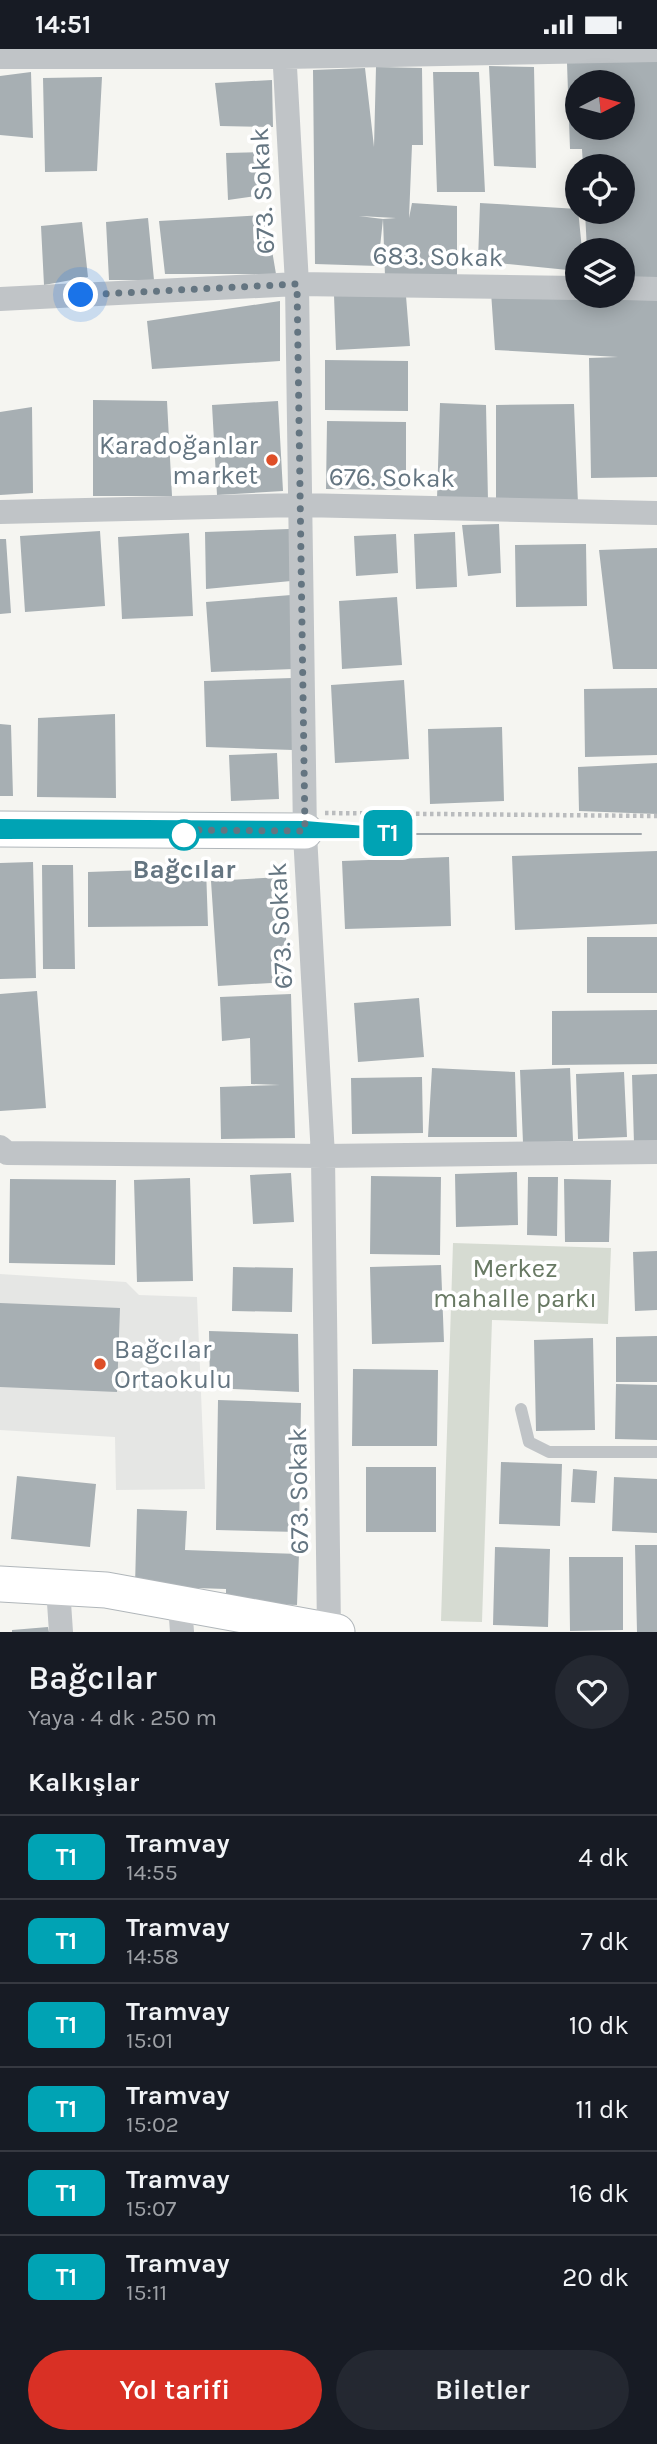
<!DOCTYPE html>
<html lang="tr">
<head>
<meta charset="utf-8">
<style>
	:root { --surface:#171b24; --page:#242831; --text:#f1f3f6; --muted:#9ea1a6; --line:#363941; --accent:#d93025 }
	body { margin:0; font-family:Karla,sans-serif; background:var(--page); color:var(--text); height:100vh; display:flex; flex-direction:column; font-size:26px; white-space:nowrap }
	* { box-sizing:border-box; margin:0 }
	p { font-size:23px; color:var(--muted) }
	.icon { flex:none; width:38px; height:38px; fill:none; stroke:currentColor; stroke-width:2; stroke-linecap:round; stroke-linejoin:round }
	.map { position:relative; height:1583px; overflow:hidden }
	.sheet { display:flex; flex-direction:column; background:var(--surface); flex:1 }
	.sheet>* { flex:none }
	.badge { padding:0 14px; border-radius:10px; font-size:24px; line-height:46px }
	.needle { width:46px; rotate:84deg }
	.tools { position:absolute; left:565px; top:21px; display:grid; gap:14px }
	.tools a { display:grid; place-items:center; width:70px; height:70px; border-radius:50%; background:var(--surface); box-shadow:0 4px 18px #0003; font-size:35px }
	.you { position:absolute; width:35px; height:35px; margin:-18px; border:5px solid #fff; border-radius:50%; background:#1a73e8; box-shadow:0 0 0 10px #1a73e833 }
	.map>.badge { position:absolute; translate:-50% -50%; box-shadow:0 0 0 4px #fff }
	h2 { padding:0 28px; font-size:26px; line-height:63px }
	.round { display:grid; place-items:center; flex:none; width:74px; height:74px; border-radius:37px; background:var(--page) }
	.headline { display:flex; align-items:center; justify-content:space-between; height:119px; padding:0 28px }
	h1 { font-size:33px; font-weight:600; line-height:52px }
	.button { display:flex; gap:14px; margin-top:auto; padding:14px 28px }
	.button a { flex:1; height:80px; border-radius:42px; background:var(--accent); color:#fff; font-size:28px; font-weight:600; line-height:80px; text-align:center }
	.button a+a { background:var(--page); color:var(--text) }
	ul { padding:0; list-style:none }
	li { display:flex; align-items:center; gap:21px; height:84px; padding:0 28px; border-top:2px solid var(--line) }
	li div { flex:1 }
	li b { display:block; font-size:26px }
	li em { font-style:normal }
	li .badge { min-width:77px; font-weight:700; text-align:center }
	.status { display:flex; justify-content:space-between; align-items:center; height:49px; padding:0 35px; background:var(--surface); direction:ltr }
	.status svg { height:19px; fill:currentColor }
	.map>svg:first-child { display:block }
	.built { fill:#e5e6e4 }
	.green { fill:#d6dbd2 }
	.building { fill:#a7afb3; fill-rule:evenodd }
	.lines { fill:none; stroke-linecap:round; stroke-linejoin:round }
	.secondary-casing { stroke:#b0b6ba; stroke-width:37 }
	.path { stroke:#babcbe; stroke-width:4.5; stroke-dasharray:3.5 3.5; stroke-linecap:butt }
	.lane { stroke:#c0c4c7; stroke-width:12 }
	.street { stroke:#c0c4c7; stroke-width:24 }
	.secondary { stroke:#fff; stroke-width:35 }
	.tram { stroke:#a1a7ac; stroke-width:2 }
	.line-casing { stroke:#fff; stroke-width:16 }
	.line { stroke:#00a3b4; stroke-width:10 }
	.walk { stroke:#647581; stroke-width:7; stroke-dasharray:0 12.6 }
	.poi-dot { fill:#de4e27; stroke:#fff; stroke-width:2.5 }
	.stop-dot { fill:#fff; stroke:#00a3b4; stroke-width:3.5 }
	.labels { text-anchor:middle; stroke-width:7; stroke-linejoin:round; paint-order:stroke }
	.street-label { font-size:26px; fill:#647581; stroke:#fff }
	.poi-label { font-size:26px; fill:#647581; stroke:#fff; text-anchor:end }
	.stop-label { font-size:26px; font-weight:bold; fill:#647581; stroke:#fff }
	.park-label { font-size:26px; fill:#687963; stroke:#fff }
</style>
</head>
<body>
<div class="status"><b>14:51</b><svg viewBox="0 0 49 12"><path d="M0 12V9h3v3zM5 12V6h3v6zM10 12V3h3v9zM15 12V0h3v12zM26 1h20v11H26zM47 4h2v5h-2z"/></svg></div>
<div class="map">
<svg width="657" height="1583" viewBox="0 0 657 1583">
	<rect width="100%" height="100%" fill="#f5f5f1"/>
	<path class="built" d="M0,1225L126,1233L139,1246L197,1248L205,1440L116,1441L115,1388L0,1381Z"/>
	<path class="green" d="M453,1194L611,1199L608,1275L492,1271L482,1573L441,1572Z"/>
	<path class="building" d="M657,11V231L623,232V201H587L585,163H623V117H583L582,100H570L567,14ZM578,33H623V79H578Z
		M489,17L534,18L536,119L494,117Z
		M376,18L422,19L423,96H412L409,169L412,154L457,157V231L385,227L383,170L396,169L359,167L383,170L378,217L315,215L313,21L365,19L374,98Z
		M31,23L33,89L0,86V27Z
		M433,23H479L485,143H437Z
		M102,28L97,122L45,123L43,29Z
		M272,31L273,78L220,77L215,34Z
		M268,103L270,145L228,151L226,104Z
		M480,154L578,160L582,201H578V222L478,212Z
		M266,166L276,225H165L159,172Z
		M148,169L154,231H109L106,173Z
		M82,173L88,228L44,236L41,177Z
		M491,243L657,248V428L591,429L589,309L618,308L495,301Z
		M334,246L406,247L410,297L336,301Z
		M280,252V312L152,320L147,272Z
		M325,311L408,312V362L325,361Z
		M93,351L167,352L172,447H93Z
		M278,352L283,442L217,446L212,356Z
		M440,354L486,356L488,452L437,450Z
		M574,355L578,455L496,453V356Z
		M32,358L33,444L0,446V363Z
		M327,372L406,373V441L326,440Z
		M499,475L501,524L468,527L462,476Z
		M289,480L291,532L206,540L205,483Z
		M100,482L105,557L25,563L20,487Z
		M455,483L457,538L416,540L414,485Z
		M189,484L193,567L122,570L118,488Z
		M396,485L398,524L356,527L354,487Z
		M0,490H6L11,564L0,565Z
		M586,495L587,557L516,558L515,496Z
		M657,499V620H613L599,501Z
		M291,546L294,620L211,623L206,553Z
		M397,548L402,616L342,620L339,552Z
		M292,629L293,701L206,698L204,632Z
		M404,631L409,710L335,714L331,636Z
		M657,639V706L585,708L584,640Z
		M115,665L116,749L37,748L38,669Z
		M0,675L11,676L13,747H0Z
		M502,678L504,752L430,755L428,680Z
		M277,704L279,750L231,752L229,706Z
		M657,714V765L579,762L578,718Z
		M657,802V875L515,881L512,807Z
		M449,808L451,877L345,880L342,812Z
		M33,813L36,929L0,930V814Z
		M42,816H73L75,920H43Z
		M206,819L208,877L88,878V823Z
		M282,828L289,933L218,937L211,832Z
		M587,888H657V944H587Z
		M37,942L46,1059L0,1062V945Z
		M291,945L295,1089L221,1090L220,1038L280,1036L251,1035L250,989L222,992L220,948Z
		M419,949L424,1008L358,1013L354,954Z
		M657,961V1015L552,1016V962Z
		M432,1019L515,1023L517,1088H428Z
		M570,1019L573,1092L523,1094L520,1021Z
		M624,1023L627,1088L578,1090L576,1025Z
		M657,1025V1094L634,1095L632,1026Z
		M422,1028L423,1084L352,1085L351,1029Z
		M517,1123L518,1176L456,1178L455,1125Z
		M291,1124L294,1173L253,1175L250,1126Z
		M371,1127L441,1128L440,1206L370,1205Z
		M528,1128H558L557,1187L527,1186Z
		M190,1129L193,1232L137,1233L134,1131Z
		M10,1130L116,1131L115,1216L9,1214Z
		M564,1130L611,1131L609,1193H565Z
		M657,1202V1261L635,1262L633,1203Z
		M441,1216L444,1293L372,1295L370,1218Z
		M233,1218L293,1219L292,1263L232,1262Z
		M0,1254L120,1259L117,1343L0,1338Z
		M209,1282L298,1285L299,1343L210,1339Z
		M657,1287V1333H616V1288Z
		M593,1289L595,1381L536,1382L534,1291Z
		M353,1320L438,1321L437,1397H352Z
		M616,1335L657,1336V1391L615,1390Z
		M218,1351L301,1354L299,1483L216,1481Z
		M501,1413L562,1415L560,1477L499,1475Z
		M366,1418H436V1483H366Z
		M573,1420L597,1422L595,1454L571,1453Z
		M17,1427L96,1435L90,1498L11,1490Z
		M614,1428L657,1430V1484L612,1482Z
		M137,1460L187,1462L185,1501L299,1505L297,1556L226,1553V1540L135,1537Z
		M635,1496H657V1583H637Z
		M495,1498L550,1500L548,1578L493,1576Z
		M569,1508H623V1581L570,1582Z
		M48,1578L49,1583H12V1581Z"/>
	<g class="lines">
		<defs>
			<path id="secondary" d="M0,780L305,782
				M0,1535L106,1541L337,1583"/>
		</defs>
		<use href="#secondary" class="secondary-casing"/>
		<path class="path" d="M325,764L657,767
			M370,765L384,774H415"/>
		<path class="lane" d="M521,1360L529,1393L549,1403H657"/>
		<path class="street" d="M284,0L297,235L305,786L323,1107L329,1582
			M0,8H284L657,1
			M623,239L657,240
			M0,250L297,235L578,239
			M0,463L300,456L657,464
			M0,1098L7,1104L323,1107L657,1103
			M58,1539L61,1583
			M180,1555L182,1583"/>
		<use href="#secondary" class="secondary"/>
		<path class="tram" d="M0,775H35
			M0,785H641"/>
	</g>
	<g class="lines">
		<defs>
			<path id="line" d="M0,775L305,777L388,784L0,785"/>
		</defs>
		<use href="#line" class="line-casing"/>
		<use href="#line" class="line"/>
		<path class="walk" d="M81,246L297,235L305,782L186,781L184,786"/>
	</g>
	<g class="poi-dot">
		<circle cx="272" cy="411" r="7"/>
		<circle cx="100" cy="1315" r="7"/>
	</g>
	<circle class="stop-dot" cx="184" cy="786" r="14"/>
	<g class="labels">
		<g class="street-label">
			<text transform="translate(262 142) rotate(-93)" y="9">673. Sokak</text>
			<text transform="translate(438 207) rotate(1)" y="9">683. Sokak</text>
			<text transform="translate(392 428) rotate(1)" y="9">676. Sokak</text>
			<text transform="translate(280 877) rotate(-93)" y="9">673. Sokak</text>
			<text transform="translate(298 1442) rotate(-91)" y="9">673. Sokak</text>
		</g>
		<g class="poi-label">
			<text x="258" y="405">Karadoğanlar<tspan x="258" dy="30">market</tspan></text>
			<text x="114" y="1309" text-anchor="start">Bağcılar<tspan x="114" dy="30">Ortaokulu</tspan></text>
		</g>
		<g class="stop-label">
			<text x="184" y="829">Bağcılar</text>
		</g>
		<g class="park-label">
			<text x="515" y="1228">Merkez<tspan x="515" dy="30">mahalle parkı</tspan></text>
		</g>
	</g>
</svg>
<div class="tools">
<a><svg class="needle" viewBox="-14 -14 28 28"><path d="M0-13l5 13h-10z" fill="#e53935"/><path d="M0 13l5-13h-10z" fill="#9ea1a6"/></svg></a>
<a><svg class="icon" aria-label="locate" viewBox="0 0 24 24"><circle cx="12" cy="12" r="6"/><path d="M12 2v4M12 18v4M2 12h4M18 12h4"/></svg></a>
<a><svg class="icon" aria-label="layers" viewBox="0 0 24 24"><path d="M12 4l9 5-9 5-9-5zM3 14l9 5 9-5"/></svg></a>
</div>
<div class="you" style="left:81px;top:246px"></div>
<b class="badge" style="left:388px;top:784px;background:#00a3b4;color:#fff">T1</b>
</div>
<section class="sheet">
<div class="headline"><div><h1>Bağcılar</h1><p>Yaya · 4 dk · 250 m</p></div><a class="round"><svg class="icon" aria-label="heart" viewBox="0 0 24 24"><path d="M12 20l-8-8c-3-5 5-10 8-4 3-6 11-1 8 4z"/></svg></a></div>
<h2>Kalkışlar</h2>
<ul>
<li><span class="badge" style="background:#00a3b4;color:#fff">T1</span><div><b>Tramvay</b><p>14:55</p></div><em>4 dk</em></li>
<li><span class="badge" style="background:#00a3b4;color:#fff">T1</span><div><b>Tramvay</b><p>14:58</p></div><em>7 dk</em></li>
<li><span class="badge" style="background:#00a3b4;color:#fff">T1</span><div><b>Tramvay</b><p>15:01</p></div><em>10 dk</em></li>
<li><span class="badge" style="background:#00a3b4;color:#fff">T1</span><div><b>Tramvay</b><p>15:02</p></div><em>11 dk</em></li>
<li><span class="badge" style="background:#00a3b4;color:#fff">T1</span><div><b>Tramvay</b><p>15:07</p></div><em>16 dk</em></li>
<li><span class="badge" style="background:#00a3b4;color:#fff">T1</span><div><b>Tramvay</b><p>15:11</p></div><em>20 dk</em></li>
</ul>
<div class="button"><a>Yol tarifi</a><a>Biletler</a></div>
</section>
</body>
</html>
